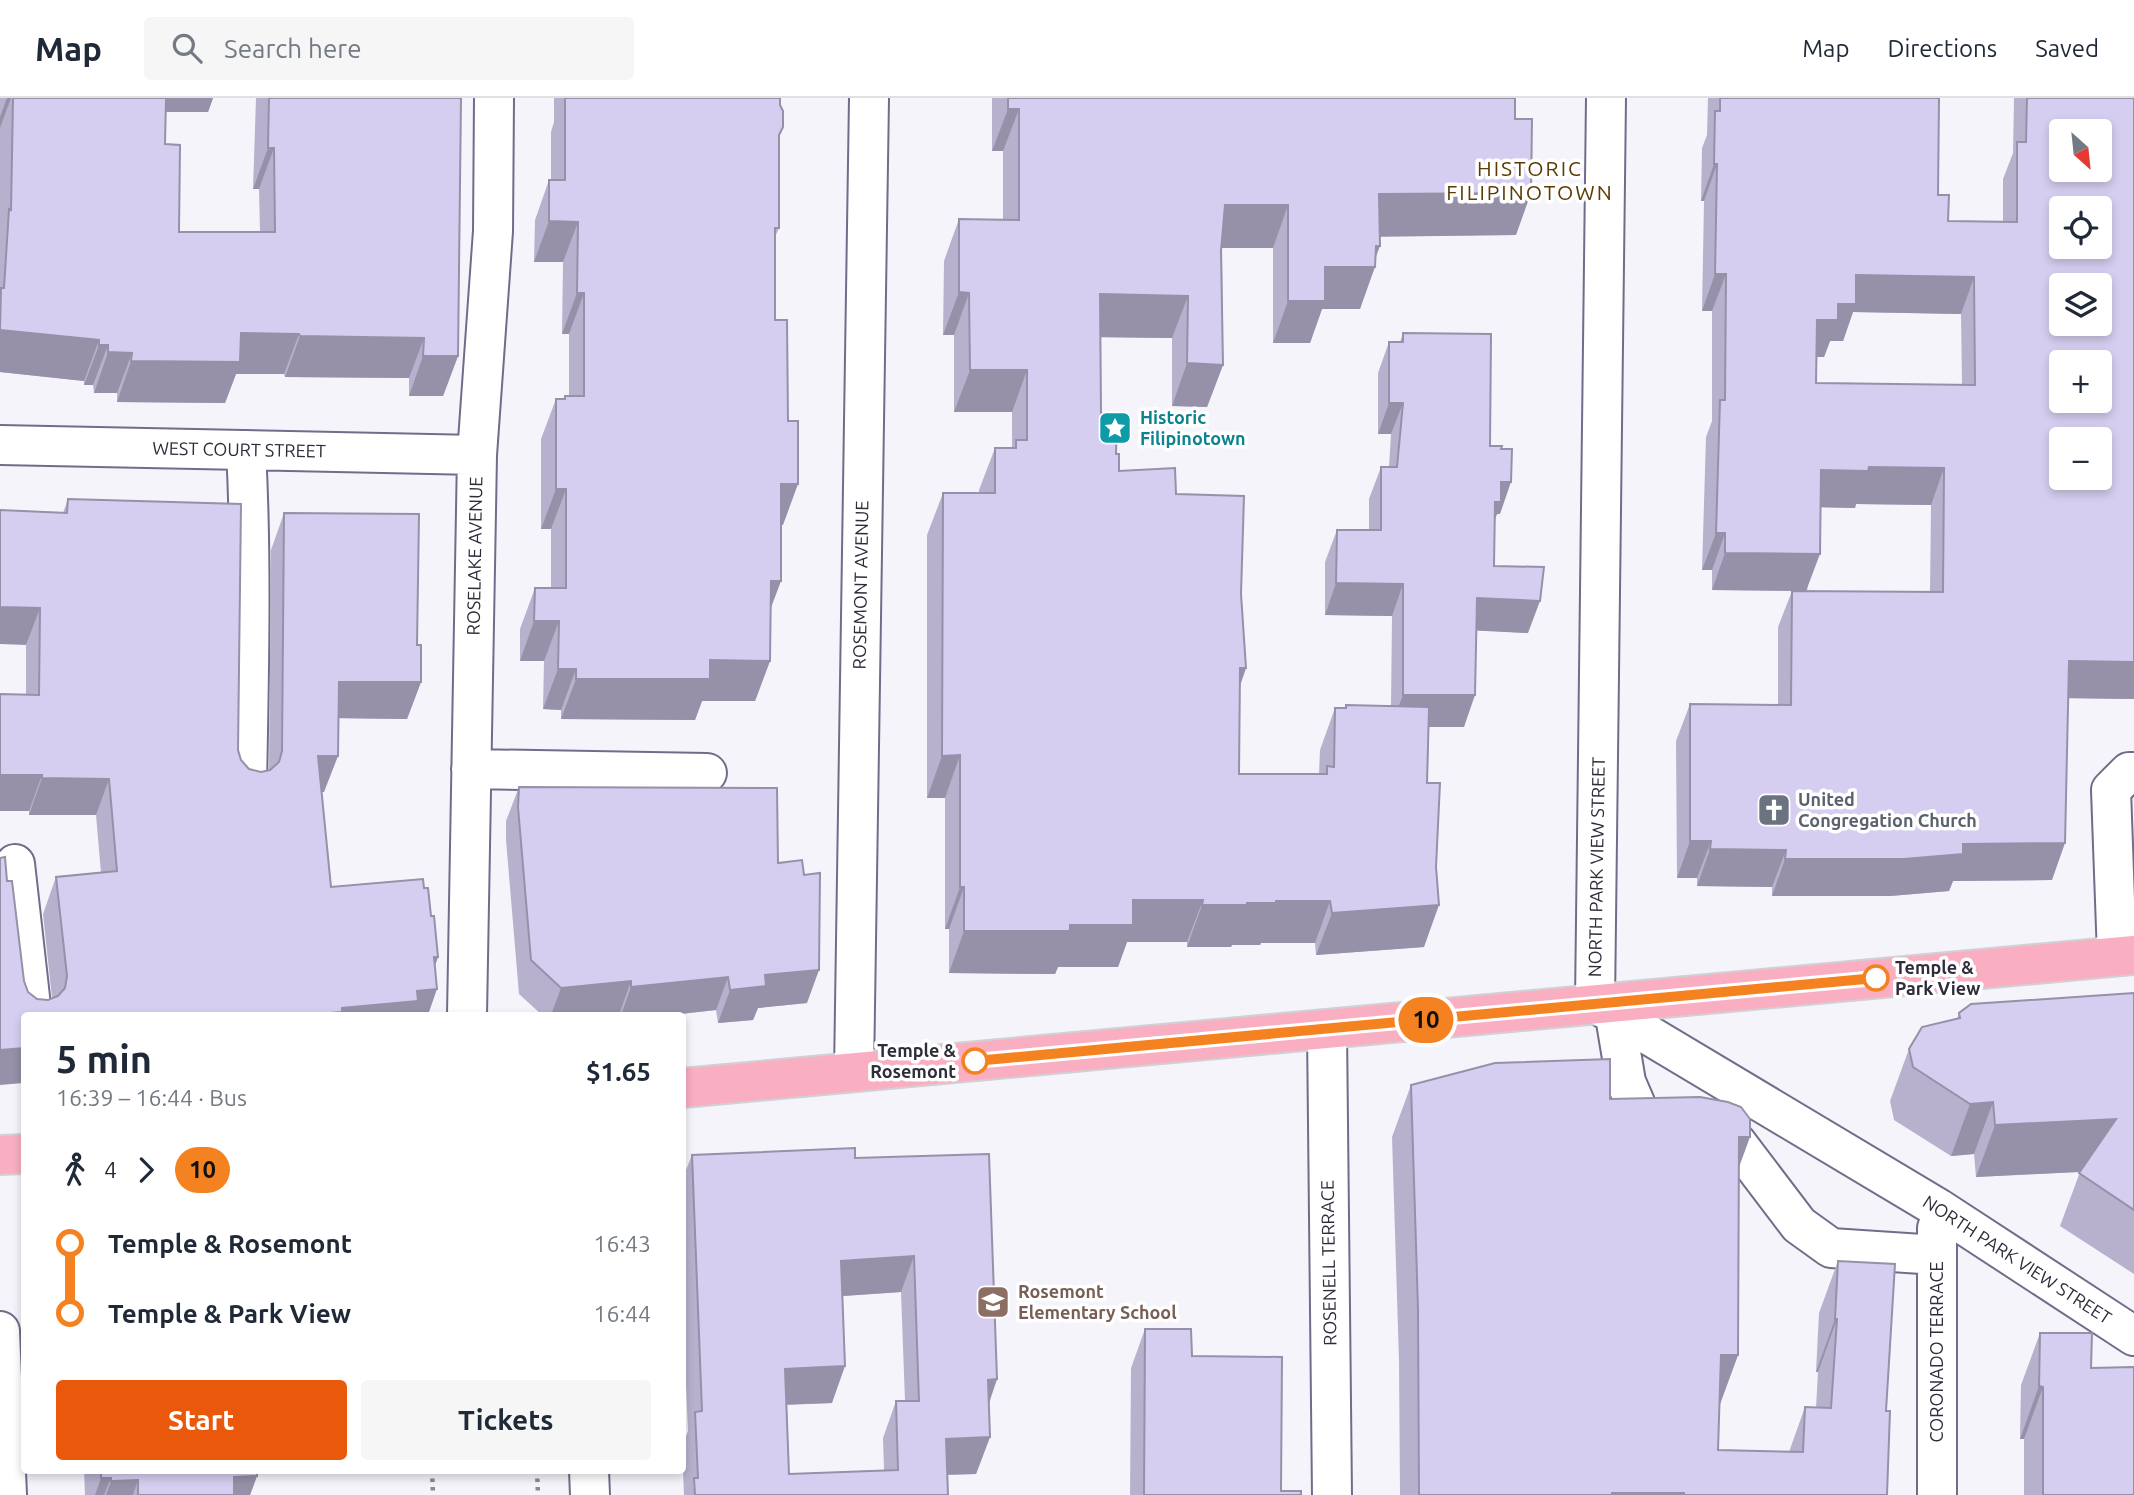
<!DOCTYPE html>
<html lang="en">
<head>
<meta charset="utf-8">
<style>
	:root { --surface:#fff; --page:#f6f6f7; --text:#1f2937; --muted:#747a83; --line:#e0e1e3; --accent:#ea580c }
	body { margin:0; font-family:Ubuntu,sans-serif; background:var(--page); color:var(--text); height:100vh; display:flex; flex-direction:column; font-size:26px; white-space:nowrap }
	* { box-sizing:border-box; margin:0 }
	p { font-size:23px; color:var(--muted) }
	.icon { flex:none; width:38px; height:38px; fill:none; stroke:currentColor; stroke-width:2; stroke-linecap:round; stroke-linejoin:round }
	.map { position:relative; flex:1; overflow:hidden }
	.details { position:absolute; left:21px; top:914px; width:665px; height:462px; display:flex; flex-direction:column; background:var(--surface); border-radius:7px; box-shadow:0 4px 10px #0003 }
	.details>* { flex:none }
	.badge { padding:0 14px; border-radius:23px; font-size:24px; line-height:46px }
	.needle { width:46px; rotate:153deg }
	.tools { position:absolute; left:2049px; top:21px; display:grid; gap:14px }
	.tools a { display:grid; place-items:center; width:63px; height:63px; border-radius:7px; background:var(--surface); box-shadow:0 4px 10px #0003; font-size:35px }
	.map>.badge { position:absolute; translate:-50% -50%; box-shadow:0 0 0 4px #fff }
	.legs { display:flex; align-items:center; gap:10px; height:77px; padding:0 35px; font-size:23px }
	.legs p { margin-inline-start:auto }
	.headline { display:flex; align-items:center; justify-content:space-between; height:119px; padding:0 35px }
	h1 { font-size:38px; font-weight:600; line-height:52px }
	.cta { display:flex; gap:14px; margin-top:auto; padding:14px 35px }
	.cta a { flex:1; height:80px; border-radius:7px; background:var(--accent); color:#fff; font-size:28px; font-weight:600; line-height:80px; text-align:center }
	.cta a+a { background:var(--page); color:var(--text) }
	ul { padding:0 35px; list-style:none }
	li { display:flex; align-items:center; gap:24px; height:70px; font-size:26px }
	li i { display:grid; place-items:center; width:10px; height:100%; margin:0 9px; background:currentColor }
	li i::after { content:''; width:18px; height:18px; margin:-9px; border:5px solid; border-radius:50%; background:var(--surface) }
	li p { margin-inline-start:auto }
	li:first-child i { background:linear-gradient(#0000 50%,currentColor 0) }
	li:last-child i { background:linear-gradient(currentColor 50%,#0000 0) }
	header { display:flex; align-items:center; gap:42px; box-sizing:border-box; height:98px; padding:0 35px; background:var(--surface); border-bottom:2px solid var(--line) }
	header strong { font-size:33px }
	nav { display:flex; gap:38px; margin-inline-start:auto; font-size:24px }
	.search { width:490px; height:63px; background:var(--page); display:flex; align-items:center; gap:18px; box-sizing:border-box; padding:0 24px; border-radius:7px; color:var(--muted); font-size:26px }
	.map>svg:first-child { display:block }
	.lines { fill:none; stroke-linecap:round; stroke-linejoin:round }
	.minor-casing { stroke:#716c8a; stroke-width:42 }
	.major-casing { stroke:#d1d1d4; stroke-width:42 }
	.path { stroke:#8a8893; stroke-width:4.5; stroke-dasharray:3.5 5; stroke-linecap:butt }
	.minor { stroke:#fff; stroke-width:38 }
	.major { stroke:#faaec2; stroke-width:38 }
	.wall { fill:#b8b1ce; fill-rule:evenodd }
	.shaded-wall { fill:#9690a8 }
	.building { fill:#d6cef0; stroke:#9690a8; stroke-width:2; fill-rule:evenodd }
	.line-1-casing { stroke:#fff; stroke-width:16 }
	.line-1 { stroke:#f58220; stroke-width:10 }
	.stop-1-dot { fill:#fff; stroke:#f58220; stroke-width:3.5 }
	.labels { text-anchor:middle; stroke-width:7; stroke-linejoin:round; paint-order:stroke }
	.culture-label { font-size:18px; font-weight:bold; fill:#0d838f; stroke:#fff; text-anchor:start }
	.street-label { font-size:18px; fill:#2f2d3a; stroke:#fff }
	.worship-label { font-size:18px; font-weight:bold; fill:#5b616d; stroke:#fff; text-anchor:start }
	.stop-label { font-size:18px; font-weight:bold; fill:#2f2d3a; stroke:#fff; text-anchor:start }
	.education-label { font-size:18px; font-weight:bold; fill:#785e54; stroke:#fff; text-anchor:start }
	.quarter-label { font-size:21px; letter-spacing:2px; fill:#5c3b02; stroke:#fff }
</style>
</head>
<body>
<header>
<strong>Map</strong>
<div class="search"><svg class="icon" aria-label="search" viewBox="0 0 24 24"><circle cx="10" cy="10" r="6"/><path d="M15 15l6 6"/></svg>Search here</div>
<nav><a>Map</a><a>Directions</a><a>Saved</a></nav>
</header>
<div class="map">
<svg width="2134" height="1397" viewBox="0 0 2134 1397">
	<rect width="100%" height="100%" fill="#f5f4fb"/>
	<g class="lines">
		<defs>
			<path id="minor" d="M1606,0L1595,905L1938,1110L2134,1238
				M0,347L477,357
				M246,352C252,464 249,576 247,689
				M471,671L707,675
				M15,766L32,917
				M2117,858L2111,692L2129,674H2134
				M467,917L477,357L493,133L494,0
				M1615,918L1626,984L1641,1019L1677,1029L1715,1035L1736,1044L1799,1127L1831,1150L1937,1157
				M1327,932L1332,1397
				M854,974L869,0
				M1937,1130V1397
				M0,1233L7,1397
				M589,1372L590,1397"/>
			<path id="major" d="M682,990L2134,857
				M0,1057L24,1056"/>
		</defs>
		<use href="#minor" class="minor-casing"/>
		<use href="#major" class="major-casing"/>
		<path class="path" d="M682,1318H694
			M432,1372L433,1397
			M537,1372L538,1397"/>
		<use href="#minor" class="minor"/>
		<use href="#major" class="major"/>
	</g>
	<path class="wall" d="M0,0H213L208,14H166L165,46L179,134H260L259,91H253L256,0H461L458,258L443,298H409V280L285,279L284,276H236L225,305L117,304V295H94L93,287H84V283L0,274Z
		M554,0H780V7L783,29L779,40V130L775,139V222L783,427H781L770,511V563L755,603H702L695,622L561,621V612L543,611L544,563H520V531L535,490H551V431H541V341L556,301H564L565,298H569V236H562L563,164H534L535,122L549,82H551V34L554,24Z
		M992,0H1515L1516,137L1379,138L1375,159L1360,211H1322L1310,245H1273V150H1222L1223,267L1207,309L1172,308V240L1100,239L1101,315L1116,356L1119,373L1176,396L1241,496L1246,570L1240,588L1239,676H1319L1320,652L1335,610H1345L1346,607L1391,608L1392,518L1325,517V464L1337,432H1369V401L1381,369H1389L1391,336H1378V275L1389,244H1400L1403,235L1490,348L1500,416H1497L1495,420L1494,468L1528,535L1476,532L1464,629H1429L1424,849L1316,857L1315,845H1261L1260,847H1232L1231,849H1187V844H1127L1118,869H1058L1055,876L949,875V831H945V700H927V437L943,395H979V392L995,350H1012V314H954V237H943L944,163L959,121L1003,122V53H992Z
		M1708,0H1939L1938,97L1948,123L2003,124V81L2013,55L2014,0H2134V601L2068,600L2052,782L1953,783L1949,793L1890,798H1772V789L1697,788V780H1677L1676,643L1690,606L1778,607V529L1792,493L1712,492V472H1702L1706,339L1712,323V213H1702L1704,103H1701L1702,50L1707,37ZM1853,214L1961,216L1962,287L1816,285L1817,259H1824L1830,243H1843ZM1856,406L1931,407L1930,494L1807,493L1820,409L1855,410Z
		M68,401L238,652L241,662L249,671L261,674L269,672L271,452L284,415L417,547L421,584L407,621L338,620L324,694H322L331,789L424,790L438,859L435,868L24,917V981L23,985L7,783L24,883L28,894L37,901L48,902L52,900L43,816L56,779L101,775L96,717H29V713H0L26,596V547L63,415Z
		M519,689L778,765L807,905L758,910L753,922L718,925L716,912L671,917H542L519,896L506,742V723Z
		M2134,895V1176L2060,1128L2080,1074L1976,1079L1974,1056L1951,1058L1894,1022L1890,1003L1909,951L1957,921L1959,915L2096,898Z
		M1411,987L1610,1001L1739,1070L1738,1257L1719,1308L1718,1352L1789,1354L1805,1309L1816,1310L1818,1274H1816L1819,1215L1838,1163L1886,1313L1887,1397H1400L1399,1263L1392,1039Z
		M692,1057L855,1060L997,1281L989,1306L990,1339L976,1376L947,1377L948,1397H684L682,1349L688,1333L682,1193V1082ZM901,1194L905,1303H896L883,1340L884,1372L789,1376L787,1307L832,1305L843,1198Z
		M1145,1231L1192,1258L1281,1393L1301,1397H1130L1131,1270Z
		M2040,1235L2091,1270L2134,1397H2024V1341H2020L2021,1287Z
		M84,1372H257V1378L250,1397H85Z"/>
	<path class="shaded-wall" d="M7,0H11L0,30V19Z
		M157,0H213L208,14H152Z
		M1008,11H1019L1003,53H992Z
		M268,50H274L259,91H253Z
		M1714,66H1717L1704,103H1701Z
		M1531,95L1516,137L1363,139L1379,96Z
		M1225,107H1288L1273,150H1210Z
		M549,123L578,124L563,164H534Z
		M1376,148H1380L1372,169H1375L1360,211H1322L1310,245H1273L1288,203L1325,169Z
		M1715,176H1726L1712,213H1702Z
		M1856,177L1974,179L1961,216L1853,214L1843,243H1830L1824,259H1804L1817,222L1838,206Z
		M959,194L969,195L954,237H943Z
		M577,195H584L569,236H562Z
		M1100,196L1188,198L1172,240L1084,239Z
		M0,232L99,242L84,283L0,274Z
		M241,235L299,236L284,276H236L225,305L117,304L131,263Z
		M300,238L424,240L409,280L285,279Z
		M99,247H108L93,287H84Z
		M108,254L132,255L117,295H94Z
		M423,258H458L443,298H409Z
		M1187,265L1223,267L1207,309L1172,308Z
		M970,272H1027L1012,314H954Z
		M1389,305H1403L1391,336H1378Z
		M1869,369L1944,370L1931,407L1856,406L1855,410L1807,409L1821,372Z
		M1501,384H1511L1500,416H1497L1489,436H1484Z
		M781,386H798L783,427H766Z
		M556,391H566L551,431H541Z
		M1716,435H1725L1712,472H1702Z
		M1725,455L1820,456L1806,493L1712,492Z
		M771,483H781L766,523Z
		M1336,485L1403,486L1392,518L1325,517Z
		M1477,500L1540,503L1528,535L1465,532Z
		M0,509L40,510L26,547L0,546Z
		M534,523H559L544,563H520Z
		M710,562L770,563L755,603H702L695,622L561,621L576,581Z
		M2069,563L2134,564V601L2055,600Z
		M1240,570H1246L1231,612Z
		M558,571H576L561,612L543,611Z
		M339,584H421L407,621L325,620Z
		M1403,597H1475L1464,629H1391Z
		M960,657L945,700H927L942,658Z
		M318,658H338L324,694H305Z
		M0,677H42L29,713H0Z
		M42,680L109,681L96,717H29Z
		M1690,743H1711L1697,780H1677Z
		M2065,745L2052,782L1953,783L1949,793L1890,798H1772L1785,761L1963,746Z
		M1710,751L1786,752L1772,789L1697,788Z
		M960,789H964L949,831H945Z
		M1133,802H1203L1187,844H1127L1118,869H1058L1055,876L949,875L964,833Z
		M1276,803H1330L1315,845H1261L1260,847H1232L1231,849H1187L1202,807Z
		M1439,807L1424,849L1316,857L1332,815Z
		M434,859H438L426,892L437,891L428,917H308L417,893Z
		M819,872L807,905L758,910L753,922L718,925L730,892L765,877Z
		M728,879L716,912L671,917H621L631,889Z
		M631,883L619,917H551L561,890Z
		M24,950V981L23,985L0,987V952Z
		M1993,1004L1974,1056L1951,1058L1970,1006Z
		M2116,1021L2097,1073L1976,1079L1995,1027Z
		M1739,1039H1750L1731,1091Z
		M914,1158L901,1194L828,1199L841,1163Z
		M1835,1221H1837L1818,1274H1816Z
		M1721,1257H1738L1719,1309Z
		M845,1268L832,1305L772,1307L785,1271Z
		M997,1281L984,1318L988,1282Z
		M2039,1288L2043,1289L2024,1341H2020Z
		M990,1339L976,1376L932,1377L946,1341Z
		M257,1378L250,1397H227L234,1379Z
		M101,1380H111L104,1397H95Z
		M138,1382L133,1397H106L111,1383Z
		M1612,1395H1684V1397H1611Z"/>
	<path class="building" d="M13,0H166L165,46L180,47L179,134H275L274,50H268L269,0H461L458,258H423L424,240L300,238L299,236L241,235L240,264L131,263L132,255L108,254V247H99V242L0,232L1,190H4L9,111L11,112Z
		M565,0H780V7L783,13V29L779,37V130H775V222H787L788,323H798V386H781V483H771L770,563L710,562V581H576V571H558L559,523H534L535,490H566V391H556V301H565V298H584V195H577L578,124L549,123V82H565Z
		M1008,0H1515V21H1532L1531,95L1379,96L1380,148H1376L1375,169H1325V203H1288V107H1225L1221,153L1223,267L1187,265L1188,198L1100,196L1101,315L1117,316L1116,356H1119V373L1175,370L1176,396L1244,398L1241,496L1246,570H1240L1239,676H1327V668L1334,669L1335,610H1346V607L1429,609L1427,685H1440L1436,769L1439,807L1332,815L1330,803H1276V805H1247V807H1202L1203,802H1133V827H1070V833H964V789H960V657L942,658L943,395H995V350H1016V342H1027V272H970L969,195L959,194V121L1019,122V11H1008Z
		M1720,0H1939L1938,97H1949L1948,123L2017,124V44H2026L2027,0H2134V564L2069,563L2065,745L1963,746V756L1904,761H1785L1786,752L1710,751L1711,743H1690V606L1791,607L1792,493L1943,494L1944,370L1869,369L1868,373L1821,372L1820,456L1725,455V435H1716L1720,302H1725L1726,176H1715L1717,66H1714L1715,13H1720ZM2062,33H2100V72H2062ZM2062,110H2100V149H2062ZM1856,177L1974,179L1975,287L1816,285L1817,222H1838V206H1856ZM2062,187H2100V226H2062ZM2062,264H2100V303H2062ZM2062,341H2100V380H2062Z
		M1403,235L1491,236L1490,348H1502L1501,351H1512L1511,384H1501V404H1495L1494,468L1544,469L1540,503L1477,500L1475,597H1403V486L1336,485L1337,432H1381V369H1397L1403,305H1389V244H1403Z
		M68,401L241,406L238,652L241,662L249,671L261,674L270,672L279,664L282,653L284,415L419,416L417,547H421V584H339L338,658H318L331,789L423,781L424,790H428L431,818H434L438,859H434L437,891L417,893L418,903L342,910V914L308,917H24V950L0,952V760L5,759L7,783H12L24,883L28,894L37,901L48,902L58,898L65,890L67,878L56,779L117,773L109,681L42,680V677H0V596L39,597L40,510L0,509V412L67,415Z
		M519,689L777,690L778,765L802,762L804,777L820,775L819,872L765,877L766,888L730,892L728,879L631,889V883L561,890L531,862L518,709Z
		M2134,895V1112L2079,1075L2116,1021L1995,1027L1993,1004L1970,1006L1913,969L1909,951L1922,929L1960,920L1959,915L1971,906Z
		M1610,961V1001L1700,999L1728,1004L1741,1009L1750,1021V1039H1739L1738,1257H1721L1718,1352L1803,1354L1805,1309L1831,1310L1837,1221H1835L1838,1163L1895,1166L1886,1313H1890L1887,1397H1684V1395H1612V1397H1419L1418,1211L1411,987L1495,965Z
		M855,1050V1060L989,1056L997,1281L988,1282L990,1339L946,1341L948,1397H695L694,1380H698L695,1314L702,1313L692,1057ZM914,1158L919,1303H896L898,1372L789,1376L785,1271L845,1268L841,1163Z
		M1145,1231H1191L1192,1258L1282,1259L1281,1393H1301V1397H1144Z
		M2040,1235H2092L2091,1270L2134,1269V1397H2043V1289L2039,1288Z
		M101,1372H257V1378L234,1379V1397H138V1382L111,1383V1380H101Z"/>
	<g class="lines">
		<defs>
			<path id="line-1" d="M975,963C1276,938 1576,908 1876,880"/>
		</defs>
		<use href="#line-1" class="line-1-casing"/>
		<use href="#line-1" class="line-1"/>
	</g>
	<defs>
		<symbol id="sight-square" viewBox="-11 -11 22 22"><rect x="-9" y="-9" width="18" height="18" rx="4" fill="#0f9aa8" stroke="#fff"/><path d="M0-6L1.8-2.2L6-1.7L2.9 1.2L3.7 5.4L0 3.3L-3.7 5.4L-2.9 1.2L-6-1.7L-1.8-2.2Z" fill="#fff"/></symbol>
		<symbol id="church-square" viewBox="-11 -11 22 22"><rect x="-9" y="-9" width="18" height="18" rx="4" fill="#6b7280" stroke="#fff"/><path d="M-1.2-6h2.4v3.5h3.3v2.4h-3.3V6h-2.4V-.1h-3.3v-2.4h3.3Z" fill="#fff"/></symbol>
		<symbol id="school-square" viewBox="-11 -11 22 22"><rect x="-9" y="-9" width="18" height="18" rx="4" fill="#8d6e63" stroke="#fff"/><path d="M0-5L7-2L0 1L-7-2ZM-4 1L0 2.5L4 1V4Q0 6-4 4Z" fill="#fff"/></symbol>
	</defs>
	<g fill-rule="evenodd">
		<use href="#sight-square" x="1096" y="311" width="38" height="38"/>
		<use href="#church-square" x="1755" y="693" width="38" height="38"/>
		<use href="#school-square" x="974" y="1185" width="38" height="38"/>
	</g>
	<g class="stop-1-dot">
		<circle cx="1876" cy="880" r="12"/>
		<circle cx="975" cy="963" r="12"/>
	</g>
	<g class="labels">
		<g class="culture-label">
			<text x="1140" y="326">Historic<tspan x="1140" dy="21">Filipinotown</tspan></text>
		</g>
		<g class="street-label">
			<text transform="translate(239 352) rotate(1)" y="6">WEST COURT STREET</text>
			<text transform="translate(475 458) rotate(-89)" y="6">ROSELAKE AVENUE</text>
			<text transform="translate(861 487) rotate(-89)" y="6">ROSEMONT AVENUE</text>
			<text transform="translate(1597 769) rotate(-89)" y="6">NORTH PARK VIEW STREET</text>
			<text transform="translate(2017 1162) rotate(33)" y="6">NORTH PARK VIEW STREET</text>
			<text transform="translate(1329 1165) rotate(-91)" y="6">ROSENELL TERRACE</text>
			<text transform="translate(1937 1254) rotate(-90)" y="6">CORONADO TERRACE</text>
		</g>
		<g class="worship-label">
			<text x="1798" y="708">United<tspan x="1798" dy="21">Congregation Church</tspan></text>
		</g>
		<g class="stop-label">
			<text x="1895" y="876">Temple &amp;<tspan x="1895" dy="21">Park View</tspan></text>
			<text x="956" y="959" text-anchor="end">Temple &amp;<tspan x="956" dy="21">Rosemont</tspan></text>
		</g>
		<g class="education-label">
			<text x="1018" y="1200">Rosemont<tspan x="1018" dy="21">Elementary School</tspan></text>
		</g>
		<g class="quarter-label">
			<text x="1530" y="78">HISTORIC<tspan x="1530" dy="24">FILIPINOTOWN</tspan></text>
		</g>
	</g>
</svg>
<div class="tools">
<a><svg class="needle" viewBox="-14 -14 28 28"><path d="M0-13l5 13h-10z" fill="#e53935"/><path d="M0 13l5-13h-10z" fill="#747a83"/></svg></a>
<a><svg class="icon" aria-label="locate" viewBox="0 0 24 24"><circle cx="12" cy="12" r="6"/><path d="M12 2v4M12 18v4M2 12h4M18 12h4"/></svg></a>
<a><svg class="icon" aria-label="layers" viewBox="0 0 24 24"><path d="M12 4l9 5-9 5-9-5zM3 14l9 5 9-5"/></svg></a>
<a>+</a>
<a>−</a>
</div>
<b class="badge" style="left:1426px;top:922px;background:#f58220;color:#111">10</b>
<section class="details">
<div class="headline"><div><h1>5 min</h1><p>16:39 – 16:44 · Bus</p></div><b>$1.65</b></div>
<div class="legs"><svg class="icon" aria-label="walk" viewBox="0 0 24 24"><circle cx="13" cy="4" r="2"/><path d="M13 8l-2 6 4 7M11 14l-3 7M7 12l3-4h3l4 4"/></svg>4<svg class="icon" aria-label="forward" viewBox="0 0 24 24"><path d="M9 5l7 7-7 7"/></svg><b class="badge" style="background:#f58220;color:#111">10</b></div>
<ul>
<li><i style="color:#f58220"></i><b>Temple &amp; Rosemont</b><p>16:43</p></li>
<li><i style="color:#f58220"></i><b>Temple &amp; Park View</b><p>16:44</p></li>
</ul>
<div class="cta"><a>Start</a><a>Tickets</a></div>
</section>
</div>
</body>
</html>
